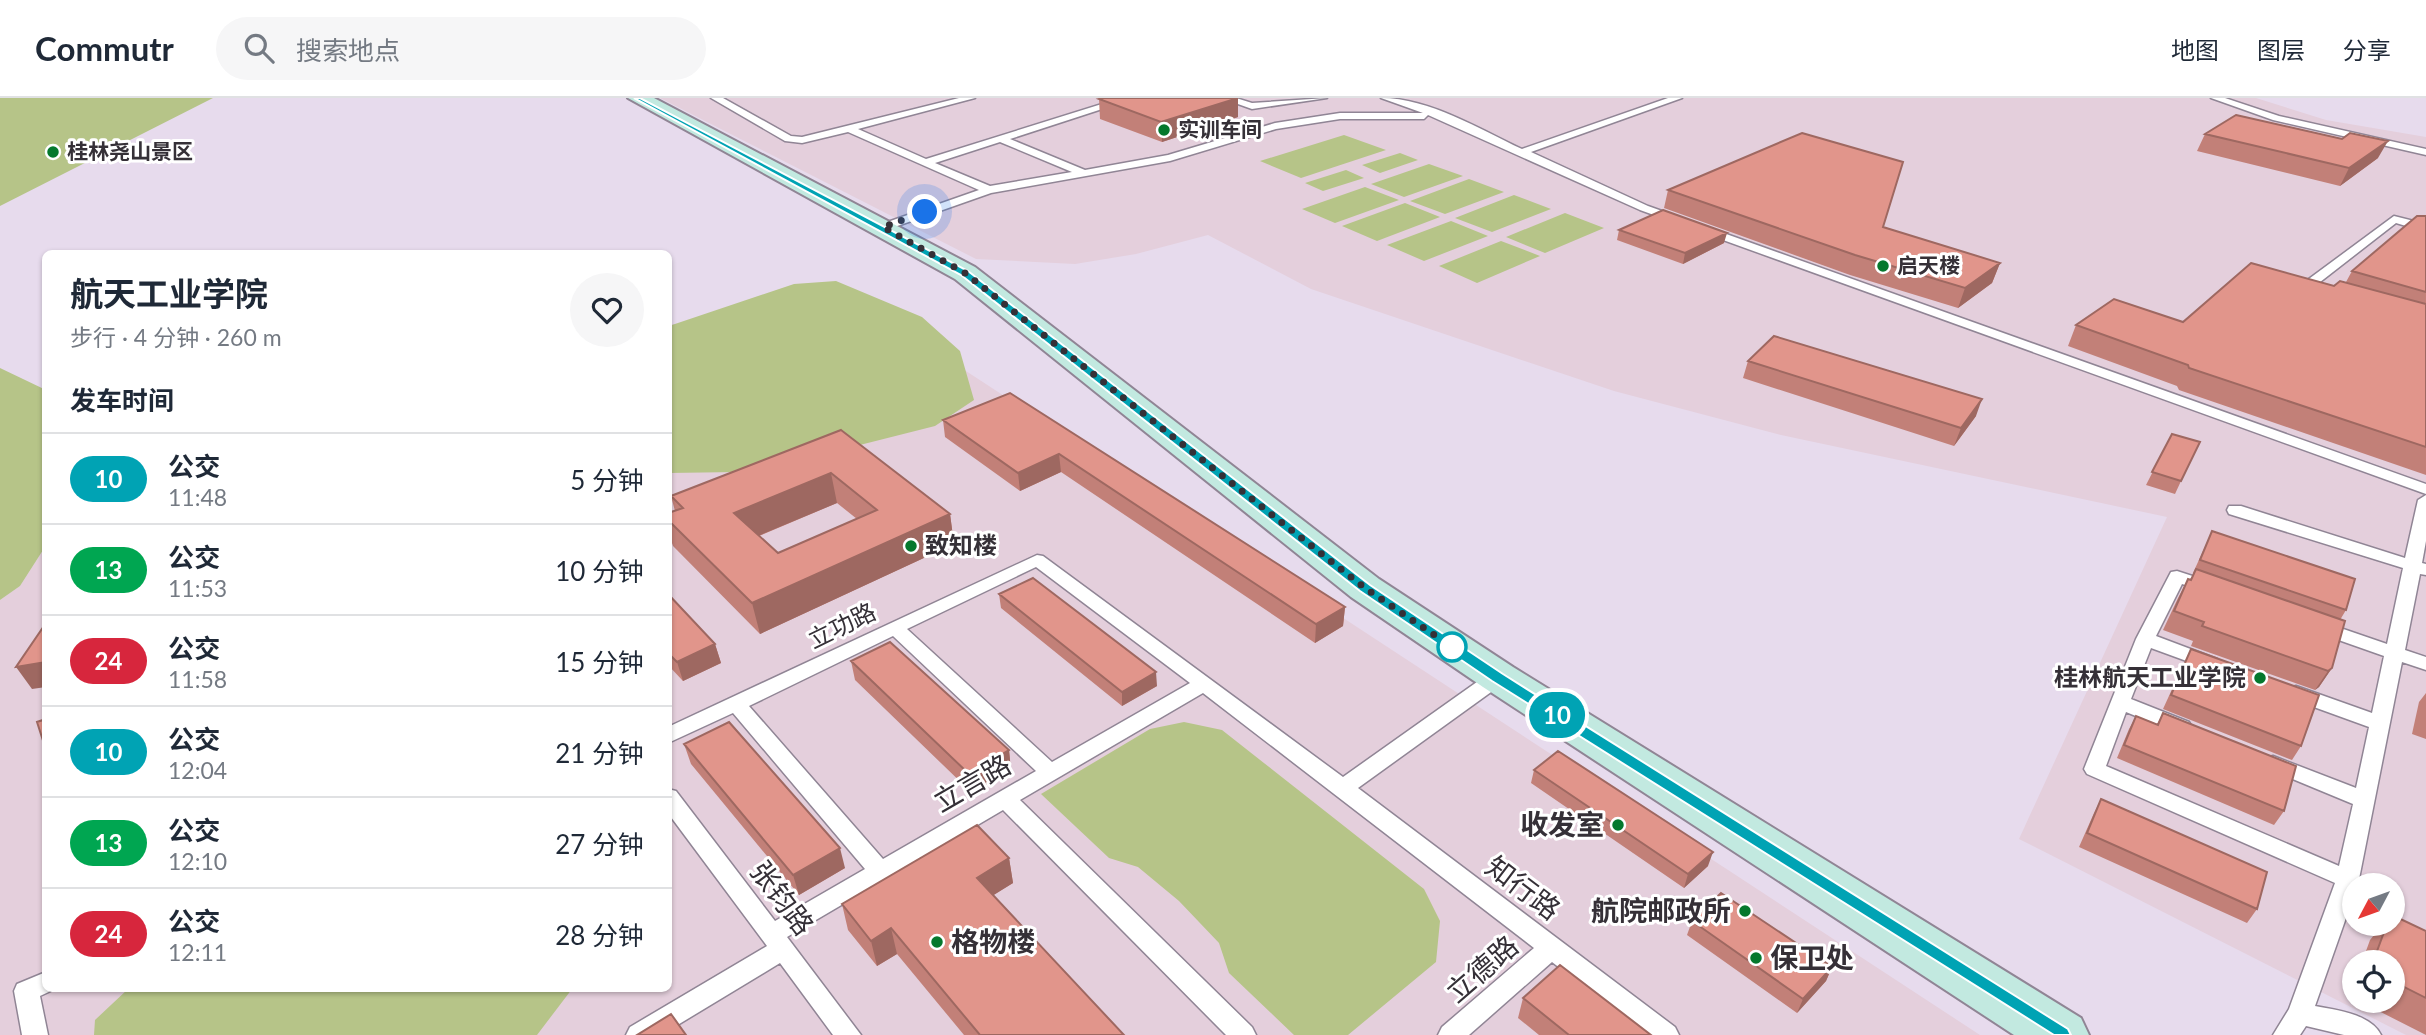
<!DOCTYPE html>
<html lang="zh">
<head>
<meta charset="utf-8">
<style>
	:root { --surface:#fff; --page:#f6f6f7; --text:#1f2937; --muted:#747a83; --line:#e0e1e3 }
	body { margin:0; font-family:Lato,"Noto Sans SC",sans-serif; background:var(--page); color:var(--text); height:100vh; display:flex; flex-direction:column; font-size:26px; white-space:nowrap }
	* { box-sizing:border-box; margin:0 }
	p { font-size:23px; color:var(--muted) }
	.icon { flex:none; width:38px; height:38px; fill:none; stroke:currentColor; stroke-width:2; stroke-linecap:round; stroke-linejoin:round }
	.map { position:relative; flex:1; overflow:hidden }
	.panel { position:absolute; left:42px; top:152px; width:630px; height:742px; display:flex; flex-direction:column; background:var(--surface); border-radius:10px; box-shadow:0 2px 5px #0004 }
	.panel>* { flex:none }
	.badge { padding:0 14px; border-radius:23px; font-size:24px; line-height:46px }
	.needle { width:46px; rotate:229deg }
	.tools { position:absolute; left:2342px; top:775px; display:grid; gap:14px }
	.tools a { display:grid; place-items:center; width:63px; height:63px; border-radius:50%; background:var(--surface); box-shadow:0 2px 5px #0004; font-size:35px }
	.you { position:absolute; width:35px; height:35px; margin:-18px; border:5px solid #fff; border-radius:50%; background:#1a73e8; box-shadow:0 0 0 10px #1a73e833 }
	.map>.badge { position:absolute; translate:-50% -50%; box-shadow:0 0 0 4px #fff }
	h2 { padding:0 28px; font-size:26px; line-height:63px }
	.round { display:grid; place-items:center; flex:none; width:74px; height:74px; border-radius:37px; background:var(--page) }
	.headline { display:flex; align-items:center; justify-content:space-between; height:119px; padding:0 28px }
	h1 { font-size:33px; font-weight:700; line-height:52px }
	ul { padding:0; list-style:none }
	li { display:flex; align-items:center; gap:21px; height:91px; padding:0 28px; border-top:2px solid var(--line) }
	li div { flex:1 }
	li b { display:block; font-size:26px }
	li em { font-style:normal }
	li .badge { min-width:77px; font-weight:700; text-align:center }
	header { display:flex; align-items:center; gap:42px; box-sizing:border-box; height:98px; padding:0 35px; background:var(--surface); border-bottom:2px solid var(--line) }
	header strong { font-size:33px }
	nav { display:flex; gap:38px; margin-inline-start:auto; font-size:24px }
	.search { width:490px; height:63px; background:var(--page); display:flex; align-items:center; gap:18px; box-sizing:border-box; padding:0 24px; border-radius:38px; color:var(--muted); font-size:26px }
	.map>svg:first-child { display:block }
	.education { fill:#e4cfdc; fill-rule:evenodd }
	.green { fill:#b6c488 }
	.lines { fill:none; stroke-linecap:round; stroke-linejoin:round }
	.lane-casing { stroke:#908595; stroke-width:3 }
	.secondary-casing { stroke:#908595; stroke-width:4 }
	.lane { fill:#fff; fill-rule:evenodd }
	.secondary { fill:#c2e9e0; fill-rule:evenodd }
	.wall { fill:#c28078; fill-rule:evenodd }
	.shaded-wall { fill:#9e6861 }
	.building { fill:#e1958b; stroke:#9e6861; stroke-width:2; fill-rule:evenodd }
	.line { fill:#00a3b4; stroke:#fff; stroke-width:2 }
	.walk { stroke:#353037; stroke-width:7; stroke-dasharray:0 12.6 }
	.poi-dot { fill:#05782d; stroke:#fff; stroke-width:2.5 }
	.stop-dot { fill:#fff; stroke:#00a3b4; stroke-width:3.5 }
	.labels { text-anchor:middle; stroke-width:6; stroke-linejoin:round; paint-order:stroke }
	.far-poi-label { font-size:21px; font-weight:bold; fill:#353037; stroke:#fff; text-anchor:start }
	.poi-label { font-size:24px; font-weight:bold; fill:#353037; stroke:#fff; text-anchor:start }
	.street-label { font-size:24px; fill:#353037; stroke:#fff }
	.near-street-label { font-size:28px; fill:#353037; stroke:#fff }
	.near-poi-label { font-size:28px; font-weight:bold; fill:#353037; stroke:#fff; text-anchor:end }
</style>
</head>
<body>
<header>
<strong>Commutr</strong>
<div class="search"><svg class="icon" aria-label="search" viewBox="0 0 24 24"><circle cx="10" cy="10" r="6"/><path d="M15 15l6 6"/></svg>搜索地点</div>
<nav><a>地图</a><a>图层</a><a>分享</a></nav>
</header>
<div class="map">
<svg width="2426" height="937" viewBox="0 0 2426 937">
	<rect width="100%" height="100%" fill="#e7dbed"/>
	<path class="education" d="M660,0H2256L2326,22L2426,39V937H2406L2019,741L2167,419L1781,337L1614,293L1311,191L1208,137L1136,156L1075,166L976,161ZM2354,788H2392V826H2354ZM2354,864H2392V903H2354Z
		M760,213L943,258L1980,937H0V502L20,488L45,449L46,891H668L669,227Z"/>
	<path class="green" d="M0,0H213L0,108Z
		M1344,37L1386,52L1301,80L1260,63Z
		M1400,55L1418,62L1380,75L1362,67Z
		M1429,66L1463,78L1404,99L1371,86Z
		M1346,72L1364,80L1323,93L1305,85Z
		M1469,81L1504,94L1445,116L1410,103Z
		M1365,89L1399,102L1335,125L1302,111Z
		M1514,97L1551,111L1492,134L1455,120Z
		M1405,105L1440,119L1377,143L1342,128Z
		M1565,115L1604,130L1545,155L1506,139Z
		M1451,123L1488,138L1424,163L1387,147Z
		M1501,143L1540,158L1477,185L1439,168Z
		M836,183L922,219L960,253L974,302L935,328L844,351L737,374L669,375V228L794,186Z
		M0,270L46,292L45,449L20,488L0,502Z
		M1184,624L1222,632L1424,791L1440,823L1436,864L1348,937H1294L1229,875L1219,845L1179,803L1138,769L1109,760L1041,696L1150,631Z
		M128,891H572L537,937H94L95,922Z"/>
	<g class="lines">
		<defs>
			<path id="lane" d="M711,0H723L791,38L802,39L959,0H975L858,31L926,61L1121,0H1136L1010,41L1085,72L1168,57L1275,25L1340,15H1423L1381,0C1429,0 1479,31 1522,51L1668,0H1682L1531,54L1648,108L2426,386V396L1640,112L1428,17L1424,21H1340L1276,31L1170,63L991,95L883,133L877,129L879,127L979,92L848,34L802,45L785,43ZM1000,44L1072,74L990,88L935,65Z
				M1221,0H1236L1252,5L1327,0L1252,11Z
				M2211,0H2225L2279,18L2426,51V57L2273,22Z
				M2394,118L2426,126V134L2396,125L2315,188L2324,190V196L2302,192V186Z
				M2426,397V443L2422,465L2426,466V477L2420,476L2405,552L2426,559V572L2402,564L2359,781L2357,788H2354V797L2315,908C2336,912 2371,916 2381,937H2344L2306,928L2300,937H2273L2289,911L2335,785L2087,676L2084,671L2136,541L2171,474L2177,473L2214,485L2217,489L2214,493L2208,494L2182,486L2156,538L2217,561L2220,565L2217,569H2203L2151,550L2131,601L2189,624L2192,629L2189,634H2175L2126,614L2106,668L2339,768L2353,706L2266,670L2263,665L2266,660L2273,658L2356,690L2369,629L2289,600L2286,595L2289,590L2296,588L2372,615L2384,558L2313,533L2311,529L2320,523L2387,546L2403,470L2229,416L2227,412L2229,408H2241L2405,460L2418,402Z
				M1037,457L1043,458L1343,679L1491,574H1505L1508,579L1505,584L1358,690L1675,929L1679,937H1647L1552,864L1469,937H1438L1442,929L1534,850L1203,595L1020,702L1252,929L1256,937H1226L1003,712L787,839L861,937H833L780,865L661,937H626L630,929L767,848L668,715V691L676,693L775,823L865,771L733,615L668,645V629ZM1036,469L1190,585L1052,664L907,531ZM893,538L1036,673L883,761L749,608Z
				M46,874V891H55L40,898L48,937H22L14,893L17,886Z"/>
			<path id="secondary" d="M628,0H654L975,169L1379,481L1513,569L2081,920L2089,937H2014L1483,589L1351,499L955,181Z"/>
		</defs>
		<use href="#lane" class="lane-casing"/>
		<use href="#secondary" class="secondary-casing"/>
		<use href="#lane" class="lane"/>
		<use href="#secondary" class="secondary"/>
	</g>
	<path class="wall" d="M1238,0V19L1162,44L1100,21L1099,1Z
		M2205,36L2342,41L2378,60L2340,88L2197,53Z
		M1668,92L1883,129L2000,165L1992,185L1958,210L1850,177L1664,110Z
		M2426,118V377L2179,292L2177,288L2068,248L2076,227L2183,224L2346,184L2352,173Z
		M1619,132L1724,145L1683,166L1617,142Z
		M1748,263L1976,318L1954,348L1743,280Z
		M1010,295L1345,509L1343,528L1315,545L1061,374L1020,393L945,339L943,322Z
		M841,332L950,416L954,446L760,536L673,448L668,433V415L675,413L671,398ZM837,405L857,421L778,455L759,438Z
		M2172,336L2181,383L2175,396L2146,387Z
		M2212,433L2346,512L2340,522L2332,570L2319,589L2315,592L2191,548L2193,543L2163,532L2178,500L2188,481L2190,482L2194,475H2193Z
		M668,496L715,546L721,565L683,583L668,567Z
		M999,496L1157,588L1122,608L1001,510Z
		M2191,551L2301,648L2292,662L2163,611L2184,565Z
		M851,563L1009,652L1011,672L972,695L855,582Z
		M2426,595V641L2412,636L2419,604Z
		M2163,615L2284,713L2274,727L2117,660L2129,631L2136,618L2157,626Z
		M684,646L845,770L799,797L691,666Z
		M1534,672L1708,768L1684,790L1531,685Z
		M2101,701L2257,811L2247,825L2079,749L2094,715Z
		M1009,760L1013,785L993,797L1124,937H964L897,856L877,868L848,832L842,806Z
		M1692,823L1832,869L1826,883L1797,915L1687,837Z
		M2383,826H2392L2426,833V937L2359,903H2392V864H2362L2370,842Z
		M2354,885V900L2349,898Z
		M1523,900L1651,937H1539L1518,920Z"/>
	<path class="shaded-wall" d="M1238,0V19L1162,44L1161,24Z
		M2388,43L2378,60L2340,88L2349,70Z
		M1727,135L1724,145L1683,166L1685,155Z
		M2000,165L1992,185L1958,210L1965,190Z
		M1982,301L1976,318L1954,348L1961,330Z
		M1059,356L1061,374L1020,393L1018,375Z
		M831,375L837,405L741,445L734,415Z
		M950,416L954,446L760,536L752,505Z
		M1345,509L1343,528L1315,545L1316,526Z
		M715,546L721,565L683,583L677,564Z
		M46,564V589L32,591L16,569Z
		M2332,570L2319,589L2315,592L2328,573Z
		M1156,574L1157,588L1122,608V594Z
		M1009,652L1011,672L972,695L969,676Z
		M840,750L845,770L799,797L793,777Z
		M1713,754L1708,768L1684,790L1688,776Z
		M1009,760L1013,785L981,805L977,780Z
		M891,830L897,856L877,868L871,843Z
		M1832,869L1826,883L1797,915L1803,901Z"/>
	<path class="building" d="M1103,0H1238L1161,24L1099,1Z
		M2236,17L2342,41L2350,35L2388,43L2349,70L2205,36Z
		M1802,35L1903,64L1883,129L2000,165L1965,190L1855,157L1668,92Z
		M1663,112L1727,135L1685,155L1619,132Z
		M2417,118H2426V194L2352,173Z
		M2251,165L2334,188L2340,183L2426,206V349L2189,270L2188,267L2076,227L2114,201L2183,224Z
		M1774,238L1982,301L1961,330L1748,263Z
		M1010,295L1345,509L1316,526L1059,356L1018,375L943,322Z
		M841,332L950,416L752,505L668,422V415L683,410L671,398ZM831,375L877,412L778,455L734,415Z
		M2172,336L2200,344L2181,383L2152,374Z
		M2212,433L2355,481L2346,512L2200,462Z
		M2196,471L2345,523L2332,570L2328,573L2202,528L2204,524L2174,513L2188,481L2191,482Z
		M1033,480L1156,574L1122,594L999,496Z
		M668,496L715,546L677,564L668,555Z
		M46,525V564L16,569Z
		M890,544L1009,652L969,676L851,563Z
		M2191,551L2319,597L2301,648L2171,597Z
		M2163,615L2296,668L2284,713L2124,647L2136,618L2158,627Z
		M46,621V652L37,624Z
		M729,624L840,750L793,777L684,646Z
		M1558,653L1713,754L1688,776L1534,672Z
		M2101,701L2267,774L2257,811L2087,735Z
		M977,727L1009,760L977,780L1124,937H980L891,830L871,843L842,806Z
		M1721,795L1832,869L1803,901L1692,823Z
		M2392,817L2426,833V900L2392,883V864H2373L2387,826H2392Z
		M1560,867L1651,937H1569L1523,900Z
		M671,916L686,937H637Z"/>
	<path class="line" d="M634,0H640L968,173L1370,487L1503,576L2068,931L2071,937H2054L1492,583L1360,493L961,177Z"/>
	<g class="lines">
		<path class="walk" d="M925,114L883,129L965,175L1365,490L1452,549"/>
	</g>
	<g class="poi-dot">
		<circle cx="1164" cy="32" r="7"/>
		<circle cx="53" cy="54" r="7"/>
		<circle cx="1883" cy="168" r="7"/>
		<circle cx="911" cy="448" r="7"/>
		<circle cx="2260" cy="580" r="7"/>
		<circle cx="1618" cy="727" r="7"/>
		<circle cx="1745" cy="813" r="7"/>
		<circle cx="937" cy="844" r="7"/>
		<circle cx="1756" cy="860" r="7"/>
	</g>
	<circle class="stop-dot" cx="1452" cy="549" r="14"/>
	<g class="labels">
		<g class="far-poi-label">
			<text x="1178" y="39">实训车间</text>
			<text x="67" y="61">桂林尧山景区</text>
			<text x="1897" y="175">启天楼</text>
		</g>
		<g class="poi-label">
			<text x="925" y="456">致知楼</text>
			<text x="2246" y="588" text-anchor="end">桂林航天工业学院</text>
		</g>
		<g class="street-label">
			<text transform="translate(842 528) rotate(-26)" y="8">立功路</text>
		</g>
		<g class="near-street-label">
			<text transform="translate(972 685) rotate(-30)" y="10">立言路</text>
			<text transform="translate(1523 790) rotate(37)" y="10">知行路</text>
			<text transform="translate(782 800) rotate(53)" y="10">张钧路</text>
			<text transform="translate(1482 871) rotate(-41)" y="10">立德路</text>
		</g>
		<g class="near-poi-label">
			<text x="1604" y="737">收发室</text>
			<text x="1731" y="823">航院邮政所</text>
			<text x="951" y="854" text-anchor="start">格物楼</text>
			<text x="1770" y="870" text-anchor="start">保卫处</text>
		</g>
	</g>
</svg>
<div class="tools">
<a><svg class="needle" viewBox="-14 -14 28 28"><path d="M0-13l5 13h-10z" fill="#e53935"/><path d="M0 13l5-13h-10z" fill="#747a83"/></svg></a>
<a><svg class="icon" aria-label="locate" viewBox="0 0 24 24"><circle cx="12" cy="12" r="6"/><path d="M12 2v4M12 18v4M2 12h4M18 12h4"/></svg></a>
</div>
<div class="you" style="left:925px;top:114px"></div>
<b class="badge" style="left:1557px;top:617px;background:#00a3b4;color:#fff">10</b>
<section class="panel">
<div class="headline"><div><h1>航天工业学院</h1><p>步行 · 4 分钟 · 260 m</p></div><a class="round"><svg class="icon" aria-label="heart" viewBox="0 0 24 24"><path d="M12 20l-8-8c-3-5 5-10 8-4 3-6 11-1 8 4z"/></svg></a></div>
<h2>发车时间</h2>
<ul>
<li><span class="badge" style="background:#00a3b4;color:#fff">10</span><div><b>公交</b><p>11:48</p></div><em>5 分钟</em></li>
<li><span class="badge" style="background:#00a651;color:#fff">13</span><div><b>公交</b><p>11:53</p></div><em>10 分钟</em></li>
<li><span class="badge" style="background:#d7263d;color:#fff">24</span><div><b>公交</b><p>11:58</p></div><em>15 分钟</em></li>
<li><span class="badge" style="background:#00a3b4;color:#fff">10</span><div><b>公交</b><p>12:04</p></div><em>21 分钟</em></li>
<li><span class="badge" style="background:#00a651;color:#fff">13</span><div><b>公交</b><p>12:10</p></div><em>27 分钟</em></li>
<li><span class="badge" style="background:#d7263d;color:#fff">24</span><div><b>公交</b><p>12:11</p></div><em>28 分钟</em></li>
</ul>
</section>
</div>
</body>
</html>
